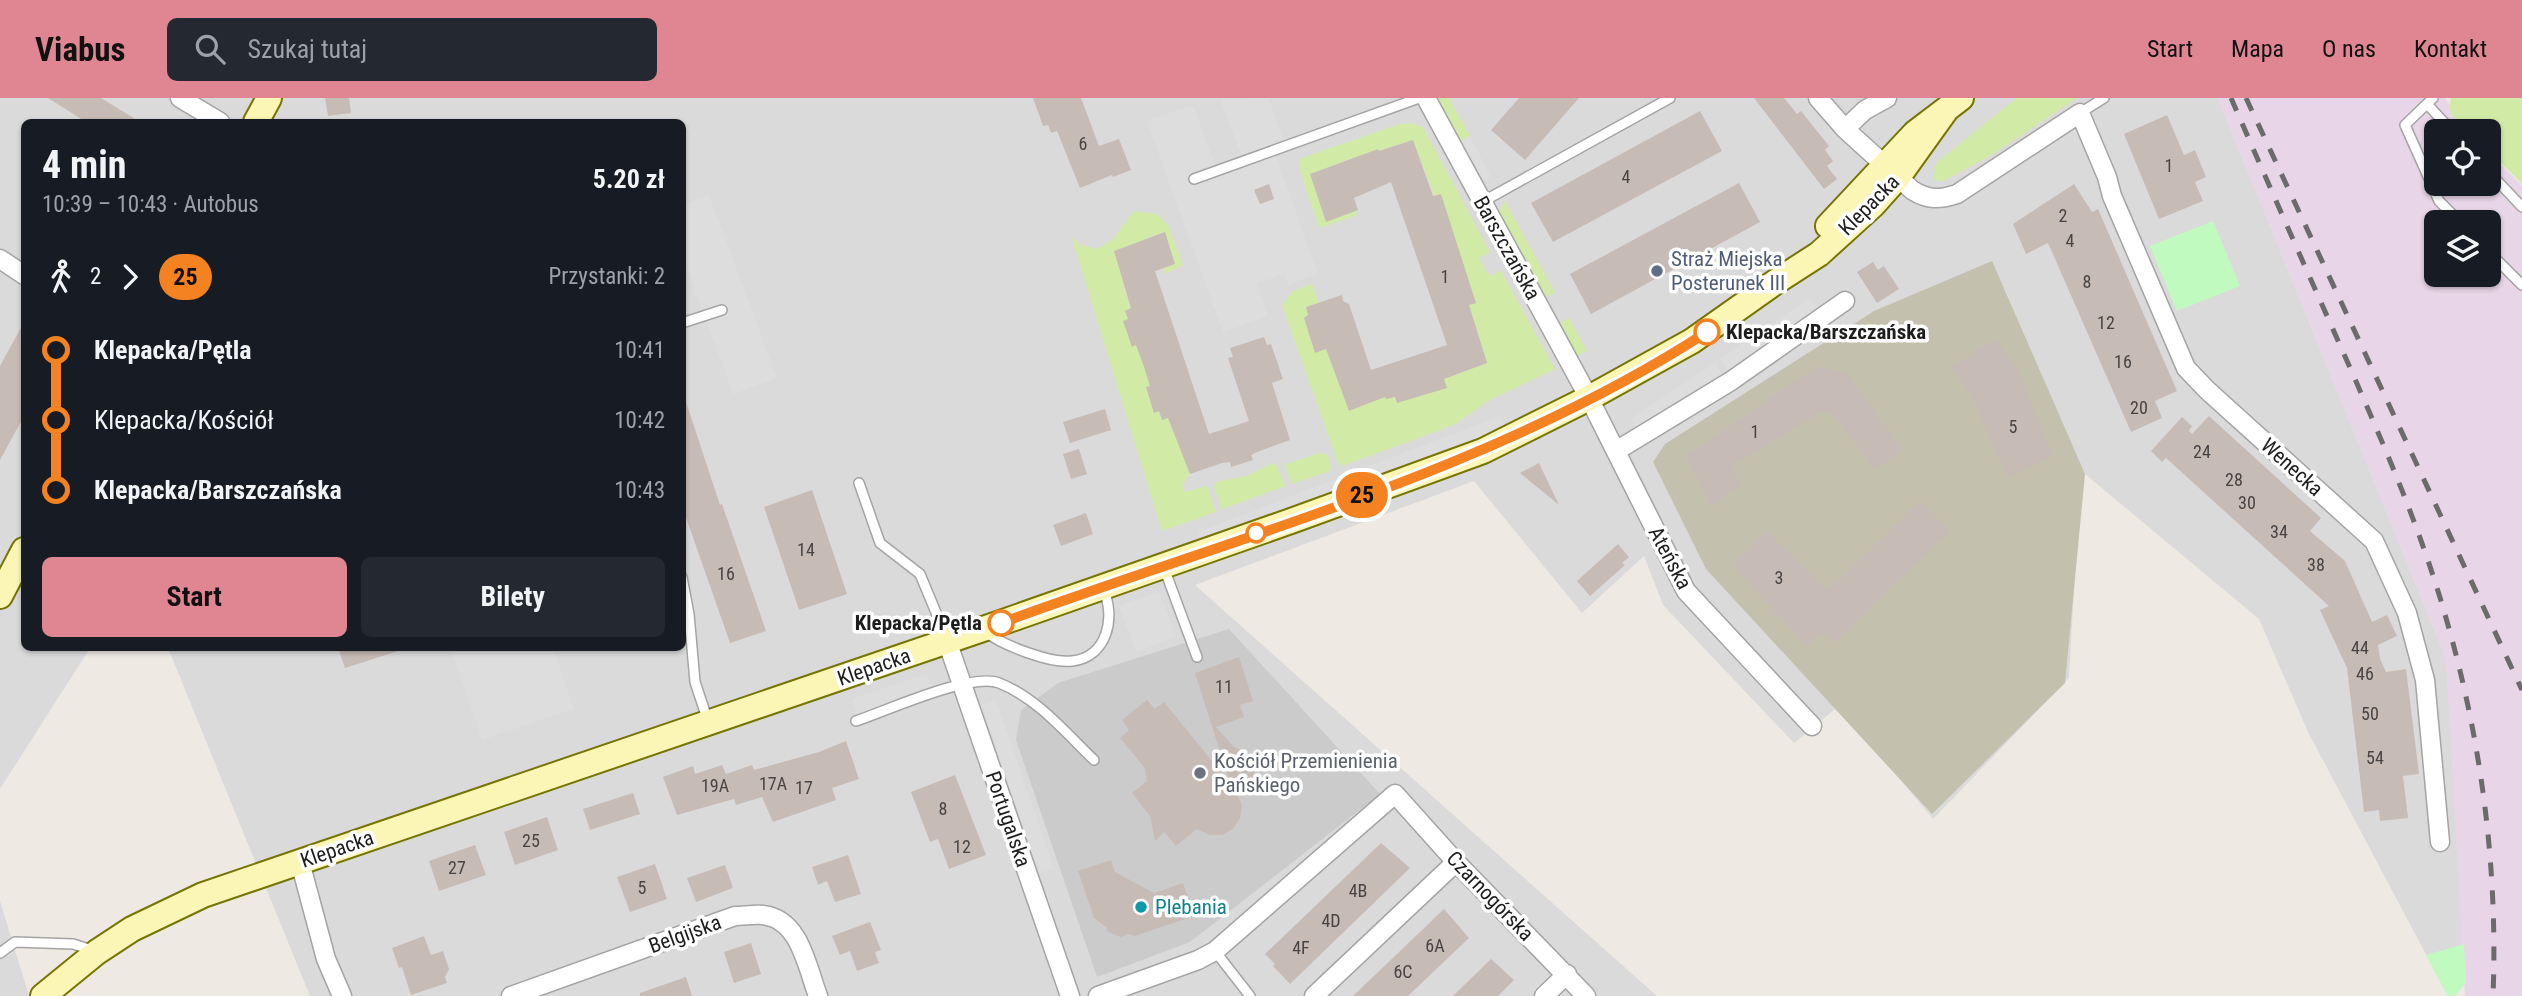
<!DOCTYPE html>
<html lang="pl">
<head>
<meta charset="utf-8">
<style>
	:root { --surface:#171b24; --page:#242831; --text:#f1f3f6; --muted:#9ea1a6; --accent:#e08693 }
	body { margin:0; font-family:"Roboto Condensed",sans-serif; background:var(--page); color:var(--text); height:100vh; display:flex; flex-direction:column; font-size:26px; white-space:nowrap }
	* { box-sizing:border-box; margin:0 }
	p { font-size:23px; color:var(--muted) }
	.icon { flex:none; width:38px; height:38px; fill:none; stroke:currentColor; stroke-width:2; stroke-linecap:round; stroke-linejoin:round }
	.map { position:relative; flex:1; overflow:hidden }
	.details { position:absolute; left:21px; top:21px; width:665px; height:532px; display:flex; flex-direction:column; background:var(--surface); border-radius:10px; box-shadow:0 2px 5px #0004 }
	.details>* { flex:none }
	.badge { padding:0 14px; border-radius:23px; font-size:24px; line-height:46px }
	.tools { position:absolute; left:2424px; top:21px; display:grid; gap:14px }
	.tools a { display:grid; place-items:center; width:77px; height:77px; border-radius:10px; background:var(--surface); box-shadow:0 2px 5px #0004; font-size:35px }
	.map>.badge { position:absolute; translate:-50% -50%; box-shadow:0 0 0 4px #fff }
	.legs { display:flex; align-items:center; gap:10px; height:77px; padding:0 21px; font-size:23px }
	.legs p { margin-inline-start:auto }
	.head { display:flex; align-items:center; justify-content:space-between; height:119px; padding:0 21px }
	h1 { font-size:38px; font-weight:700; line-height:52px }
	.primary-button { display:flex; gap:14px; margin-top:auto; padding:14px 21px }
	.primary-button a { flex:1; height:80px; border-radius:10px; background:var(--accent); color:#111; font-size:28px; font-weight:700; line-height:80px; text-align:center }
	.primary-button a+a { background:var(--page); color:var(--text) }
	ul { padding:0 21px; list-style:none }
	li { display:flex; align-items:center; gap:24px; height:70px; font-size:26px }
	li i { display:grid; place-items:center; width:10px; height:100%; margin:0 9px; background:currentColor }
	li i::after { content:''; width:18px; height:18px; margin:-9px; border:5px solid; border-radius:50%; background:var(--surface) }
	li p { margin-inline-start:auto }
	li:first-child i { background:linear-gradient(#0000 50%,currentColor 0) }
	li:last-child i { background:linear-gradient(currentColor 50%,#0000 0) }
	header { display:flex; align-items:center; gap:42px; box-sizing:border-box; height:98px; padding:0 35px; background:var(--accent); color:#111 }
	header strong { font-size:33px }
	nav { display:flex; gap:38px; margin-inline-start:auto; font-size:24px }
	.search { width:490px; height:63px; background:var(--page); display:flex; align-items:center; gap:18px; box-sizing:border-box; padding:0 24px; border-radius:10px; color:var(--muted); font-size:26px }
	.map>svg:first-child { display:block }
	.residential { fill:#dbdada }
	.industrial { fill:#e8d5e7; fill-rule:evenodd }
	.religious { fill:#cbcbcb }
	.construction { fill:#c3c1ae }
	.grass { fill:#d1eba7 }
	.park { fill:#c1fabe }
	.parking { fill:#ddd }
	.building { fill:#c7bbb6 }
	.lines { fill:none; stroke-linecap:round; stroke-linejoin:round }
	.lane-casing { stroke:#a4a4a4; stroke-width:12 }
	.street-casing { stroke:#a4a4a4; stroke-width:21 }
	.secondary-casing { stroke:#777502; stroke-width:28 }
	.lane { stroke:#fff; stroke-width:9 }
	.street { stroke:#fff; stroke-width:18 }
	.secondary { stroke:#fbf6b5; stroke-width:24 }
	.rail { stroke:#6b6b6b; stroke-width:5; stroke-dasharray:14 14; stroke-linecap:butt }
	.line-1-casing { stroke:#fff; stroke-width:16 }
	.line-1 { stroke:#f58220; stroke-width:10 }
	.service-dot { fill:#5c6f8a; stroke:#fff; stroke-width:2.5 }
	.stop-1-dot { fill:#fff; stroke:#f58220; stroke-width:3.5 }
	.worship-dot { fill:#6b7280; stroke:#fff; stroke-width:2.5 }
	.culture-dot { fill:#0f9aa8; stroke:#fff; stroke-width:2.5 }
	.labels { text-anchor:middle; stroke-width:7; stroke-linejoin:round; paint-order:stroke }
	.number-label { font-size:18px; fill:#484443 }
	.street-label { font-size:21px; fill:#1d1d1d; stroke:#fff }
	.service-label { font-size:21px; fill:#4e5e75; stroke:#fff; text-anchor:start }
	.stop-label { font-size:21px; font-weight:bold; fill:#1d1d1d; stroke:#fff; text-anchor:start }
	.worship-label { font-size:21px; fill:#5b616d; stroke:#fff; text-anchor:start }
	.culture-label { font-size:21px; fill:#0d838f; stroke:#fff; text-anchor:start }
</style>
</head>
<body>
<header>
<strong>Viabus</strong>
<div class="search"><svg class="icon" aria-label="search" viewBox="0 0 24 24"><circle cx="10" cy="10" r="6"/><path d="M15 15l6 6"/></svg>Szukaj tutaj</div>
<nav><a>Start</a><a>Mapa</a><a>O nas</a><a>Kontakt</a></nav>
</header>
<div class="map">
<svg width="2522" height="898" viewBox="0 0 2522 898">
	<rect width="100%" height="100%" fill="#efe9e3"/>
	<path class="residential" d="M0,0H2218L2446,560L2466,885L2454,898H2448L2308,634L2259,521L2085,376L2081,369L2069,580L1933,721L1839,608L1794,645L1663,507L1644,458L1582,515L1474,383L1195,487L1657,898H310L168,550H682V24H24V550H90L0,691Z
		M0,803L29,898H0Z"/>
	<path class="industrial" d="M2218,0H2445L2468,33H2436V86H2488L2489,54L2522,88V898H2465L2446,560ZM2436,124H2488V177H2436Z"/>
	<path class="religious" d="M1229,531L1380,696L1190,844L1097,879L1016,642L1021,612L1058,585Z"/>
	<path class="construction" d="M1992,163L2085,376L2065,585L1932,716L1706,471L1653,364L1665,346L1874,213Z"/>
	<path class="grass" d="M1438,0H1449L1470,38L1461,43Z
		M2017,0H2077L1993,56L1944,83H1936L1933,81L1937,64Z
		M2451,0H2522V86L2489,53L2488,33H2468C2457,23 2446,16 2451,0Z
		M1411,25L1423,29L1490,154L1479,160L1489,178L1501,173L1555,271L1490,302L1454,327L1342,368L1338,365L1282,207L1293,193L1312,186L1319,205L1306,209L1308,217L1304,220L1315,254L1326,251L1349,312L1385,299L1386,301L1395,299L1397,305L1444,281L1487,265L1469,207L1476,205L1413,42L1344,63L1321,110L1326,124L1358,112L1355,118L1319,130L1299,70L1300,62L1304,59L1400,26Z
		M1505,103L1555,195L1547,199L1499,114Z
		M1134,113L1157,116L1168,127L1183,167L1165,176L1164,170L1175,166L1164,134L1147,140L1123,187L1131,210L1125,213L1128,221L1123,223L1132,248L1136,247L1146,254L1150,288L1146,289L1154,314L1159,313L1162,322L1168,320L1190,376L1183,385L1184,394L1207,388L1216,414L1162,433L1072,140L1081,147L1097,151L1112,142Z
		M1569,220L1587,253L1577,258L1561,224Z
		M1319,355L1328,357L1331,368L1330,373L1292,386L1284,365L1287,366Z
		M1273,365L1277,368L1286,388L1222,411L1214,389L1216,384L1247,378Z"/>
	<path class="park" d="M2213,123L2240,188L2177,213L2150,148Z
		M2464,846L2466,885L2454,898H2448L2426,857Z"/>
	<path class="parking" d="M1268,0L1283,40L1271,45L1318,176L1288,187L1284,176L1257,185L1268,218L1223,234L1147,23L1193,7L1215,67L1241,57L1220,1Z
		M1470,38L1491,79L1483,83L1461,43Z
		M709,97L777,280L733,296L683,159V106Z
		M1810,200L1819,213L1728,274L1720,261Z
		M1715,265L1723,277L1639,333L1631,321Z
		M1500,318L1506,330L1202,444L1198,434Z
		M1159,494L1176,539L1136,554L1119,508Z
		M451,550H553L574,611L482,642Z
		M927,576L932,590L857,616L852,601Z
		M996,602L1054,770L1039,775L982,607Z"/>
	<path class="building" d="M48,0H101L140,24H86Z
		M325,0H349L351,15L328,18Z
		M1033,0H1081L1099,48L1119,41L1131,72L1113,79L1112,77L1080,90L1057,33L1051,35L1048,27L1043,28Z
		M1519,0H1579L1525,62L1491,32Z
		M1754,0H1784L1797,16L1801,13L1829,48L1825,52L1833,63L1827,68L1837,81L1824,91Z
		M1700,13L1722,53L1553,144L1531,105Z
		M2167,17L2184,57L2195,52L2206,79L2195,84L2203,103L2159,121L2124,36Z
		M1413,42L1433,98L1441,96L1476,205L1469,207L1487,265L1444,281L1447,290L1397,305L1395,299L1386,301L1385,299L1349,313L1326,251L1315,255L1304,220L1308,217L1306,209L1342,197L1343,203L1349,206L1371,272L1447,247L1391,84L1354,100L1358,112L1326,124L1310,76L1378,51L1379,53Z
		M1739,85L1760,124L1591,216L1570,176Z
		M1269,86L1274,101L1260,106L1254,92Z
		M2074,86L2092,114L2098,111L2177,293L2155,303L2162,320L2131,334L2048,145L2026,156L2013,126Z
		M1165,134L1175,166L1155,173L1209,336L1249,323L1228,260L1233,259L1230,250L1264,239L1267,247L1271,246L1283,281L1272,285L1290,342L1257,354L1251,357L1253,362L1231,369L1230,364L1222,365L1190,376L1168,320L1162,322L1159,313L1154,315L1146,289L1150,288L1144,269L1136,247L1132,249L1123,223L1128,221L1125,213L1131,210L1114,153Z
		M1873,164L1878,172L1884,168L1899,191L1877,205L1857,174Z
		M24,224V318L0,362V268Z
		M1996,241L2018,272L2053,358L2007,380L1972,300L1951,269Z
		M1817,268L1848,275L1902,352L1875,372L1833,316L1822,313L1732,368L1741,387L1712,408L1685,359Z
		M682,304H686L720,407L722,406L766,533L730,545L682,408Z
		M1105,311L1111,332L1070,345L1063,324Z
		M2209,318L2321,420L2310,433L2345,463L2372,524L2387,517L2397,538L2378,547L2380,561L2386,574L2406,571L2419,676L2403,678L2408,720L2380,723L2379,712L2364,714L2347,570L2320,512L2329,508L2166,360L2162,364L2151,353L2182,319L2192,328L2189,333L2192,336Z
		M1079,351L1087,376L1071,381L1063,356Z
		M1539,365L1559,407L1520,375Z
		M812,392L847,496L799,512L764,409Z
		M1920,403L1950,433L1835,545L1822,535L1807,549L1732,467L1766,433L1828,492Z
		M1086,415L1093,436L1061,448L1053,427Z
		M1618,446L1629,459L1622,465L1625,467L1590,498L1577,483Z
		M338,550H397L398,553L345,570Z
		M1239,559L1253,603L1240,607L1244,619L1216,629L1234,649L1258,659L1248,666L1259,680L1238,697L1242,708L1240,720L1233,731L1222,737H1210L1197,731L1176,748L1164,734L1155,743L1150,718L1132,695L1147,683L1145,670L1120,640L1129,632L1122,622L1147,602L1155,611L1164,604L1230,685L1195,575Z
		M846,643L859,681L832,690L836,702L773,724L762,699L736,707L734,701L677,717L663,679L693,668L695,676L722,667L726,676L752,667L754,672L819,654Z
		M955,677L986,757L949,771L938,741L930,744L911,694Z
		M633,695L640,716L590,732L583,711Z
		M547,719L558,752L515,767L504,734Z
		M1381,745L1410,770L1290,886L1273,868L1275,866L1265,856Z
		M475,747L486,777L439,793L429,763Z
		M848,757L861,796L835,804L827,783L818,787L812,769Z
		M1111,762L1115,774L1154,795L1183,785L1194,818L1135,838L1128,836L1121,839L1108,834L1106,829L1094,820L1078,773Z
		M655,766L667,801L630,814L617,779Z
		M725,767L733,790L696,804L687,780Z
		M1444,811L1469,840L1408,898H1353Z
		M870,824L881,852L875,854L879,865L857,873L850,853L840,857L832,838Z
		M424,838L431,857L443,853L449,871L445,879L447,885L411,897L402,869L399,870L392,850Z
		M751,845L761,876L734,885L724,854Z
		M1491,861L1514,882L1498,898H1453Z
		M686,879L692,898H640V895Z"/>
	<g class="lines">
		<defs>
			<path id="lane" d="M2433,0L2405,27L2439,103L2460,124
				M2427,6L2452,33
				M2080,15L2104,0
				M2488,73L2522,109
				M1194,81L1419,0
				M1482,104L1670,0
				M2488,153L2522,187
				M682,225L722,212
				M859,385L880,445L920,476L947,541
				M1164,470L1197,559
				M682,479L689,516L695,584L708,623
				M986,534C1002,547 1051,566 1072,563C1108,559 1116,518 1103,491
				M856,623C886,613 971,574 999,585C1036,599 1066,635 1094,662
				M1215,853L1250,898
				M0,855L15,844L73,846L92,852"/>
			<path id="street" d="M180,0L220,24
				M1426,0L1589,300L1686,493L1812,628
				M1818,0L1845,31L1912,92C1928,102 1939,102 1957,96L2080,15L2107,79L2112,98L2186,270L2207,292L2374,443L2407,515L2425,582L2440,744
				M1845,31L1865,12L1887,0
				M0,161L24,177
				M1616,353L1731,283L1845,203
				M947,543L1070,898
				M300,764L326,861L342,898
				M511,898L735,818C744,818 754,816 763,817C800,821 807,869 818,898
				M1098,898L1198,862L1215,853L1395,696L1456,764L1586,898
				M1314,898L1456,764
				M1544,898L1567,876"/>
			<path id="secondary" d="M256,24L269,0
				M1828,128L1915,35L1961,0
				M0,498L24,452
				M43,898L97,854L132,831L203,797L983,531L1291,423L1483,353L1589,300L1692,243L1774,185L1819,156L1873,107L1898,79L1946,12"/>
		</defs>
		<use href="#lane" class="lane-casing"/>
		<use href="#street" class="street-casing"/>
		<use href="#secondary" class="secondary-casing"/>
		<use href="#lane" class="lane"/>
		<use href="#street" class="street"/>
		<use href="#secondary" class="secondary"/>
		<path class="rail" d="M2231,0C2268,85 2306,171 2344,256C2383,345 2422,433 2448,527C2482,647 2498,773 2493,898
			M2246,0L2522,592"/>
	</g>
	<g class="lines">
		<defs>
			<path id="line-1" d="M1001,525C1238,438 1493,373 1707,234"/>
		</defs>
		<use href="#line-1" class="line-1-casing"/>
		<use href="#line-1" class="line-1"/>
	</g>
	<circle class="service-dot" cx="1657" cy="173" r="7"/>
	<g class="stop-1-dot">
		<circle cx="1707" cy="234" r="12"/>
		<circle cx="1256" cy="435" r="9"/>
		<circle cx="1001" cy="525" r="12"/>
	</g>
	<circle class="worship-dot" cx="1200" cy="675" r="7"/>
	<circle class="culture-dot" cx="1141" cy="809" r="7"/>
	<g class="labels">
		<g class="number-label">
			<text x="1083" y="52">6</text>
			<text x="2169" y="74">1</text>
			<text x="1626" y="85">4</text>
			<text x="2063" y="124">2</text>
			<text x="2070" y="149">4</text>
			<text x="1445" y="185">1</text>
			<text x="2087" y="190">8</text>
			<text x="2106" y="231">12</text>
			<text x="2123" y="270">16</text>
			<text x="2139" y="316">20</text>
			<text x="2013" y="335">5</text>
			<text x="1755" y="340">1</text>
			<text x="2202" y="360">24</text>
			<text x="2234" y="388">28</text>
			<text x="2247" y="411">30</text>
			<text x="2279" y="440">34</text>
			<text x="806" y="458">14</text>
			<text x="2316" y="473">38</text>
			<text x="726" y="482">16</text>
			<text x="1779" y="486">3</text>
			<text x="2360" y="556">44</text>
			<text x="2365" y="582">46</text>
			<text x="1224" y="595">11</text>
			<text x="2370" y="622">50</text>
			<text x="2375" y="666">54</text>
			<text x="773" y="692">17A</text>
			<text x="715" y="694">19A</text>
			<text x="804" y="696">17</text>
			<text x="943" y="717">8</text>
			<text x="531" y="749">25</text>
			<text x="962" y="755">12</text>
			<text x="457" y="776">27</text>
			<text x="642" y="796">5</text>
			<text x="1358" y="799">4B</text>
			<text x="1331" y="829">4D</text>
			<text x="1435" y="854">6A</text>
			<text x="1301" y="856">4F</text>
			<text x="1403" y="880">6C</text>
		</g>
		<g class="street-label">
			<text transform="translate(1869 107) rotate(-45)" y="7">Klepacka</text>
			<text transform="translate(1507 150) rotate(61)" y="7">Barszczańska</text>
			<text transform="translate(2292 369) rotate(42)" y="7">Wenecka</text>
			<text transform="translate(1670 460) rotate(62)" y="7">Ateńska</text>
			<text transform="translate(874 569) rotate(-19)" y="7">Klepacka</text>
			<text transform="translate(1008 721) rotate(71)" y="7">Portugalska</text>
			<text transform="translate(337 751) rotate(-19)" y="7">Klepacka</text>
			<text transform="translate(1490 798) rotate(46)" y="7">Czarnogórska</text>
			<text transform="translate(685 836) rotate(-20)" y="7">Belgijska</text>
		</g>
		<g class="service-label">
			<text x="1671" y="168">Straż Miejska<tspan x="1671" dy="24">Posterunek III</tspan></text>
		</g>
		<g class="stop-label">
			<text x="1726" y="241">Klepacka/Barszczańska</text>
			<text x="982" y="532" text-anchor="end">Klepacka/Pętla</text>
		</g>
		<g class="worship-label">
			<text x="1214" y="670">Kościół Przemienienia<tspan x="1214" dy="24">Pańskiego</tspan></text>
		</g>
		<g class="culture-label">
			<text x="1155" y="816">Plebania</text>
		</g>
	</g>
</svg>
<div class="tools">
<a><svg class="icon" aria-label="locate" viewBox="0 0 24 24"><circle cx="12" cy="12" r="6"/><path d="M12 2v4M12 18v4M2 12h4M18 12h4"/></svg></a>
<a><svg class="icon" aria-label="layers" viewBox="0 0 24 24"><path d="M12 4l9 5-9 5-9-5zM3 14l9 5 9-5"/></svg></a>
</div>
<b class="badge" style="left:1362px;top:397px;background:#f58220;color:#111">25</b>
<section class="details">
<div class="head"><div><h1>4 min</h1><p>10:39 – 10:43 · Autobus</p></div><b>5.20 zł</b></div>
<div class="legs"><svg class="icon" aria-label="walk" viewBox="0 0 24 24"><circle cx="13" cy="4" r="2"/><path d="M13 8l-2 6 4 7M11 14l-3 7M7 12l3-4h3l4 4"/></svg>2<svg class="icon" aria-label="forward" viewBox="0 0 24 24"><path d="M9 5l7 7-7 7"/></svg><b class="badge" style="background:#f58220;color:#111">25</b><p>Przystanki: 2</p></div>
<ul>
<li><i style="color:#f58220"></i><b>Klepacka/Pętla</b><p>10:41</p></li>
<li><i style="color:#f58220"></i><span>Klepacka/Kościół</span><p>10:42</p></li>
<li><i style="color:#f58220"></i><b>Klepacka/Barszczańska</b><p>10:43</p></li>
</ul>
<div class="primary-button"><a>Start</a><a>Bilety</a></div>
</section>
</div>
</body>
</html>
